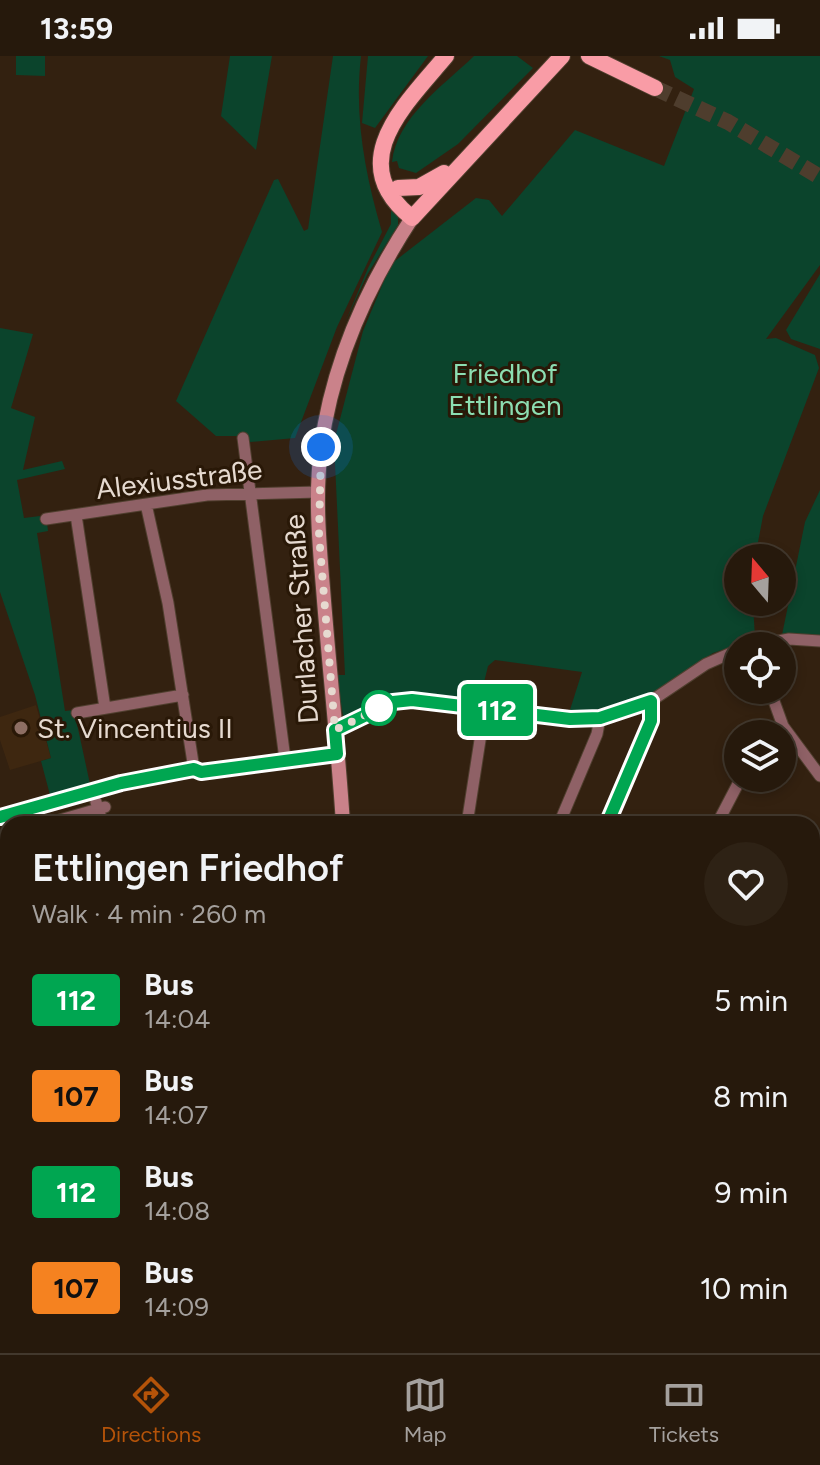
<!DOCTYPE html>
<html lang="en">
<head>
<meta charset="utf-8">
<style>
	:root { --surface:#26190c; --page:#2e2215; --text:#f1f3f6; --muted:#a4a09d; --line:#42382d; --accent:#b45309 }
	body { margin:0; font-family:Figtree,sans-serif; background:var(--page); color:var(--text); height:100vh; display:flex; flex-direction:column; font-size:30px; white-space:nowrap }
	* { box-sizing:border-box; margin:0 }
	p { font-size:26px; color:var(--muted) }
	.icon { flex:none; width:44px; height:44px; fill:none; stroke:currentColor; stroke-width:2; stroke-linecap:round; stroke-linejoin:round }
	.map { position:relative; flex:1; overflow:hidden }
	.side { position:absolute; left:0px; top:760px; width:820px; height:538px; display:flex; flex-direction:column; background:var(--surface); border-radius:24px 24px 0 0; box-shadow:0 4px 12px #0003,0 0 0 2px var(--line) }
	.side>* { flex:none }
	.badge { padding:0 16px; border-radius:6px; font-size:28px; line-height:52px }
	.needle { width:52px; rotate:341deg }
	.controls { position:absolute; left:724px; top:488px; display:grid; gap:16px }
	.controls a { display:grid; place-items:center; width:72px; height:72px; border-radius:50%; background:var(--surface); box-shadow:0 4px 12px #0003,0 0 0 2px var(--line); font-size:40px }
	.you { position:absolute; width:40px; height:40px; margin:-20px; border:6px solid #fff; border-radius:50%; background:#1a73e8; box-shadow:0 0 0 12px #1a73e833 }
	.map>.badge { position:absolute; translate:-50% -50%; box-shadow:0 0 0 4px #fff }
	.round { display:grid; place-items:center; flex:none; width:84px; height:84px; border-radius:42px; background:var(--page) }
	.summary { display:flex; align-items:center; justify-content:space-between; height:136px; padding:0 32px }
	h1 { font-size:38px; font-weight:600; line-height:60px }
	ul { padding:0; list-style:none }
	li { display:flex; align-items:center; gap:24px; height:96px; padding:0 32px }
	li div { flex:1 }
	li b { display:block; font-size:30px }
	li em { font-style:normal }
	li .badge { min-width:88px; font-weight:700; text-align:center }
	.status { display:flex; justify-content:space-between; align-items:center; height:56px; padding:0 40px; background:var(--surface); direction:ltr }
	.status svg { height:22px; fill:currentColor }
	.dock { display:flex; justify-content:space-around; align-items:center; height:112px; border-top:2px solid var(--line); background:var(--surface); font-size:22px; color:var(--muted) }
	.dock a { display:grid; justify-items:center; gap:4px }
	.dock .active { color:var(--accent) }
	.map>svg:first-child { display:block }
	.built { fill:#3e2710 }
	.green { fill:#0b442c }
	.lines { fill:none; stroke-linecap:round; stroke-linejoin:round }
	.primary-tunnel { stroke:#4e3d2d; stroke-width:16; stroke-dasharray:16 8; stroke-linecap:butt }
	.street-casing { stroke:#503f2f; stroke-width:13 }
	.secondary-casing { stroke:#503f2f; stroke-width:16 }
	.primary-casing { stroke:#503f2f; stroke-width:18 }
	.street { stroke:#8f6166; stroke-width:11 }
	.secondary { stroke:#ca828a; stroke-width:14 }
	.primary { stroke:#f99ca6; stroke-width:16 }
	.line-casing { stroke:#fff; stroke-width:18 }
	.line { stroke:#00a651; stroke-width:12 }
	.walk { stroke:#e6dad0; stroke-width:8; stroke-dasharray:0 14.4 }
	.stop-dot { fill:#fff; stroke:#00a651; stroke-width:4 }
	.education-dot { fill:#8d6e63; stroke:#291807; stroke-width:3 }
	.labels { text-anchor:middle; stroke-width:6; stroke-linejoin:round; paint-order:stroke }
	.park-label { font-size:28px; fill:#8cdeb2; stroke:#291807 }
	.street-label { font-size:28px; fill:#e6dad0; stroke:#291807 }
	.poi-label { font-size:28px; fill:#e6dad0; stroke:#291807; text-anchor:start }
</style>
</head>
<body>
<div class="status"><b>13:59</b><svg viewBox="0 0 49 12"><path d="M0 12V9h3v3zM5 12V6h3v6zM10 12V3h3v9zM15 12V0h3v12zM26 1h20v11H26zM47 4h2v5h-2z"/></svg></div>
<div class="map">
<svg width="820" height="1297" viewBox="0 0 820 1297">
	<rect width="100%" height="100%" fill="#332110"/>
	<path class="built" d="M36,649L51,702L10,714L0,684V661Z
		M8,1039V1164L0,1149V1042Z"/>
	<path class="green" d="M16,0H45V20L16,19Z
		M230,0H272L256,94L221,60Z
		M333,0H361C354,61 365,118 382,176L337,271L295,382L250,386L247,380H216L176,345L274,124L278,123L304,175L308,173Z
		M368,0H428L375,72L362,67Z
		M474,0H517L533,12L458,88L416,117L399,112L397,105L392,106C397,61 443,30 474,0Z
		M659,0H820V209L766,283L776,282L815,299L819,312L763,460L755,502H738V546H753L755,583L713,597L652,637L592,655L569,657L582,616L495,604L488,610L479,647L397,638L371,647L344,665L336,619H345L334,386L363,275L391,208L476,142L489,144L502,160L575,74L664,110L694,33L675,21L670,4Z
		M391,149L398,158V169L367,219L345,267L368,212L391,168Z
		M820,218V293L791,283L786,274Z
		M0,272L33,278L11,352L35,361L23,414L62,405L65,413L17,424L24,462L40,460L42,467H47L48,475L37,477L65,655L74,654L90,728L50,739L41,705L51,702L35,639L0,536Z
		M820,434V579H782L805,466Z
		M8,843V953L7,954L0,942V846Z
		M275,1290H354V1297H275Z"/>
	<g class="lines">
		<path class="primary-tunnel" d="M655,32L728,66L820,121"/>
		<defs>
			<path id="street" d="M243,382L285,703
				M146,448L168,547L194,713
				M76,459L105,652
				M46,463L207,439L318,436
				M751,590L789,583L820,585
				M770,634L783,670L820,720
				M77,657L183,639
				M335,674L393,646L412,644L546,661L600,662L651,645L706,608L738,594
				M96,746L103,768
				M0,761L121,727L194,713L201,716L337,698
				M46,768L105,751
				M467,768L485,652
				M559,768L597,678L600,662
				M607,768L651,665V645
				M717,768L741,722
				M0,784L8,781
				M812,870L820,863
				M0,965L8,962
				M812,1028L820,1034
				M812,1074L820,1062
				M812,1275L820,1274
				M358,1297L359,1290
				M612,1297L613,1290
				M683,1297L698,1290"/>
			<path id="secondary" d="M343,768C338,689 329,611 323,532C319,485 315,439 321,392C332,308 366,232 412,162
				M0,1028L8,1025
				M0,1179L8,1194
				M60,1290L63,1297
				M267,1297L268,1290"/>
			<path id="primary" d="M446,0C406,48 342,106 412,162L562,0
				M589,0L655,32
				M398,132L419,131L444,117"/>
		</defs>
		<use href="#street" class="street-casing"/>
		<use href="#secondary" class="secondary-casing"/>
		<use href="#primary" class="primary-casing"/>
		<use href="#street" class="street"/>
		<use href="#secondary" class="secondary"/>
		<use href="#primary" class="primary"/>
	</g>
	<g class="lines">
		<defs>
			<path id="line" d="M0,761L121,727L194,713L201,716L337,698L335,674L393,646L412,644L570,663L600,662L651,645V665L607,768"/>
		</defs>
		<use href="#line" class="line-casing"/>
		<use href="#line" class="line"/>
		<path class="walk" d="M321,391L319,479L335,674L379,652"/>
	</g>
	<circle class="stop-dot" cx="379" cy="652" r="16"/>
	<circle class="education-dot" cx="21" cy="672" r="8"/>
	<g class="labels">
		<g class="park-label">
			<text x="505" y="327">Friedhof<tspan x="505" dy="32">Ettlingen</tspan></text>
		</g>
		<g class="street-label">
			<text transform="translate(179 423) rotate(-7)" y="10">Alexiusstraße</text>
			<text transform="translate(301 563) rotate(-94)" y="10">Durlacher Straße</text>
		</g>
		<g class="poi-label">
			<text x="37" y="682">St. Vincentius II</text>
		</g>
	</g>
</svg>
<div class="controls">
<a><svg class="needle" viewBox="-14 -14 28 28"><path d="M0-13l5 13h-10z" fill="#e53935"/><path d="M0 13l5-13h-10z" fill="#a4a09d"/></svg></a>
<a><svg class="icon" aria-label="locate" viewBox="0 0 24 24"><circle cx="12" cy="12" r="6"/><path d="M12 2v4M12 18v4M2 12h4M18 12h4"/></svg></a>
<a><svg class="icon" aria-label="layers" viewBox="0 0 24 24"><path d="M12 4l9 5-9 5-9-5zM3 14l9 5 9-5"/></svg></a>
</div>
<div class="you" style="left:321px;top:391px"></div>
<b class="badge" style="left:497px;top:654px;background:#00a651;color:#fff">112</b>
<section class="side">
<div class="summary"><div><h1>Ettlingen Friedhof</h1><p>Walk · 4 min · 260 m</p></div><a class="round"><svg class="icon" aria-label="heart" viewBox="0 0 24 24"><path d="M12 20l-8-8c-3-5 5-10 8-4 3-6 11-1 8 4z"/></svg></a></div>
<ul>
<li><span class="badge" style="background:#00a651;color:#fff">112</span><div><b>Bus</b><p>14:04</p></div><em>5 min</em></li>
<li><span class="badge" style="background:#f58220;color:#111">107</span><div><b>Bus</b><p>14:07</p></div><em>8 min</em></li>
<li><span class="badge" style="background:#00a651;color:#fff">112</span><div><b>Bus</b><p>14:08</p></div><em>9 min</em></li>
<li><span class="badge" style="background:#f58220;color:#111">107</span><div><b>Bus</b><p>14:09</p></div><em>10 min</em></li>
</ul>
</section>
</div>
<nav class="dock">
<a class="active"><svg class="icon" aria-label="directions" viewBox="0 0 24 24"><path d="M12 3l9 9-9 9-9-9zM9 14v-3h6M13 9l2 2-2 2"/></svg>Directions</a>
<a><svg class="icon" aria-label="map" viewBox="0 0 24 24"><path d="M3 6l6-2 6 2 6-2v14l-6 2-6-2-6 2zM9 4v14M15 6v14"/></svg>Map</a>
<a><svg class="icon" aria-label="tickets" viewBox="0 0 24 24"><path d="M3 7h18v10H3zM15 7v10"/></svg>Tickets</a>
</nav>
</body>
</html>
